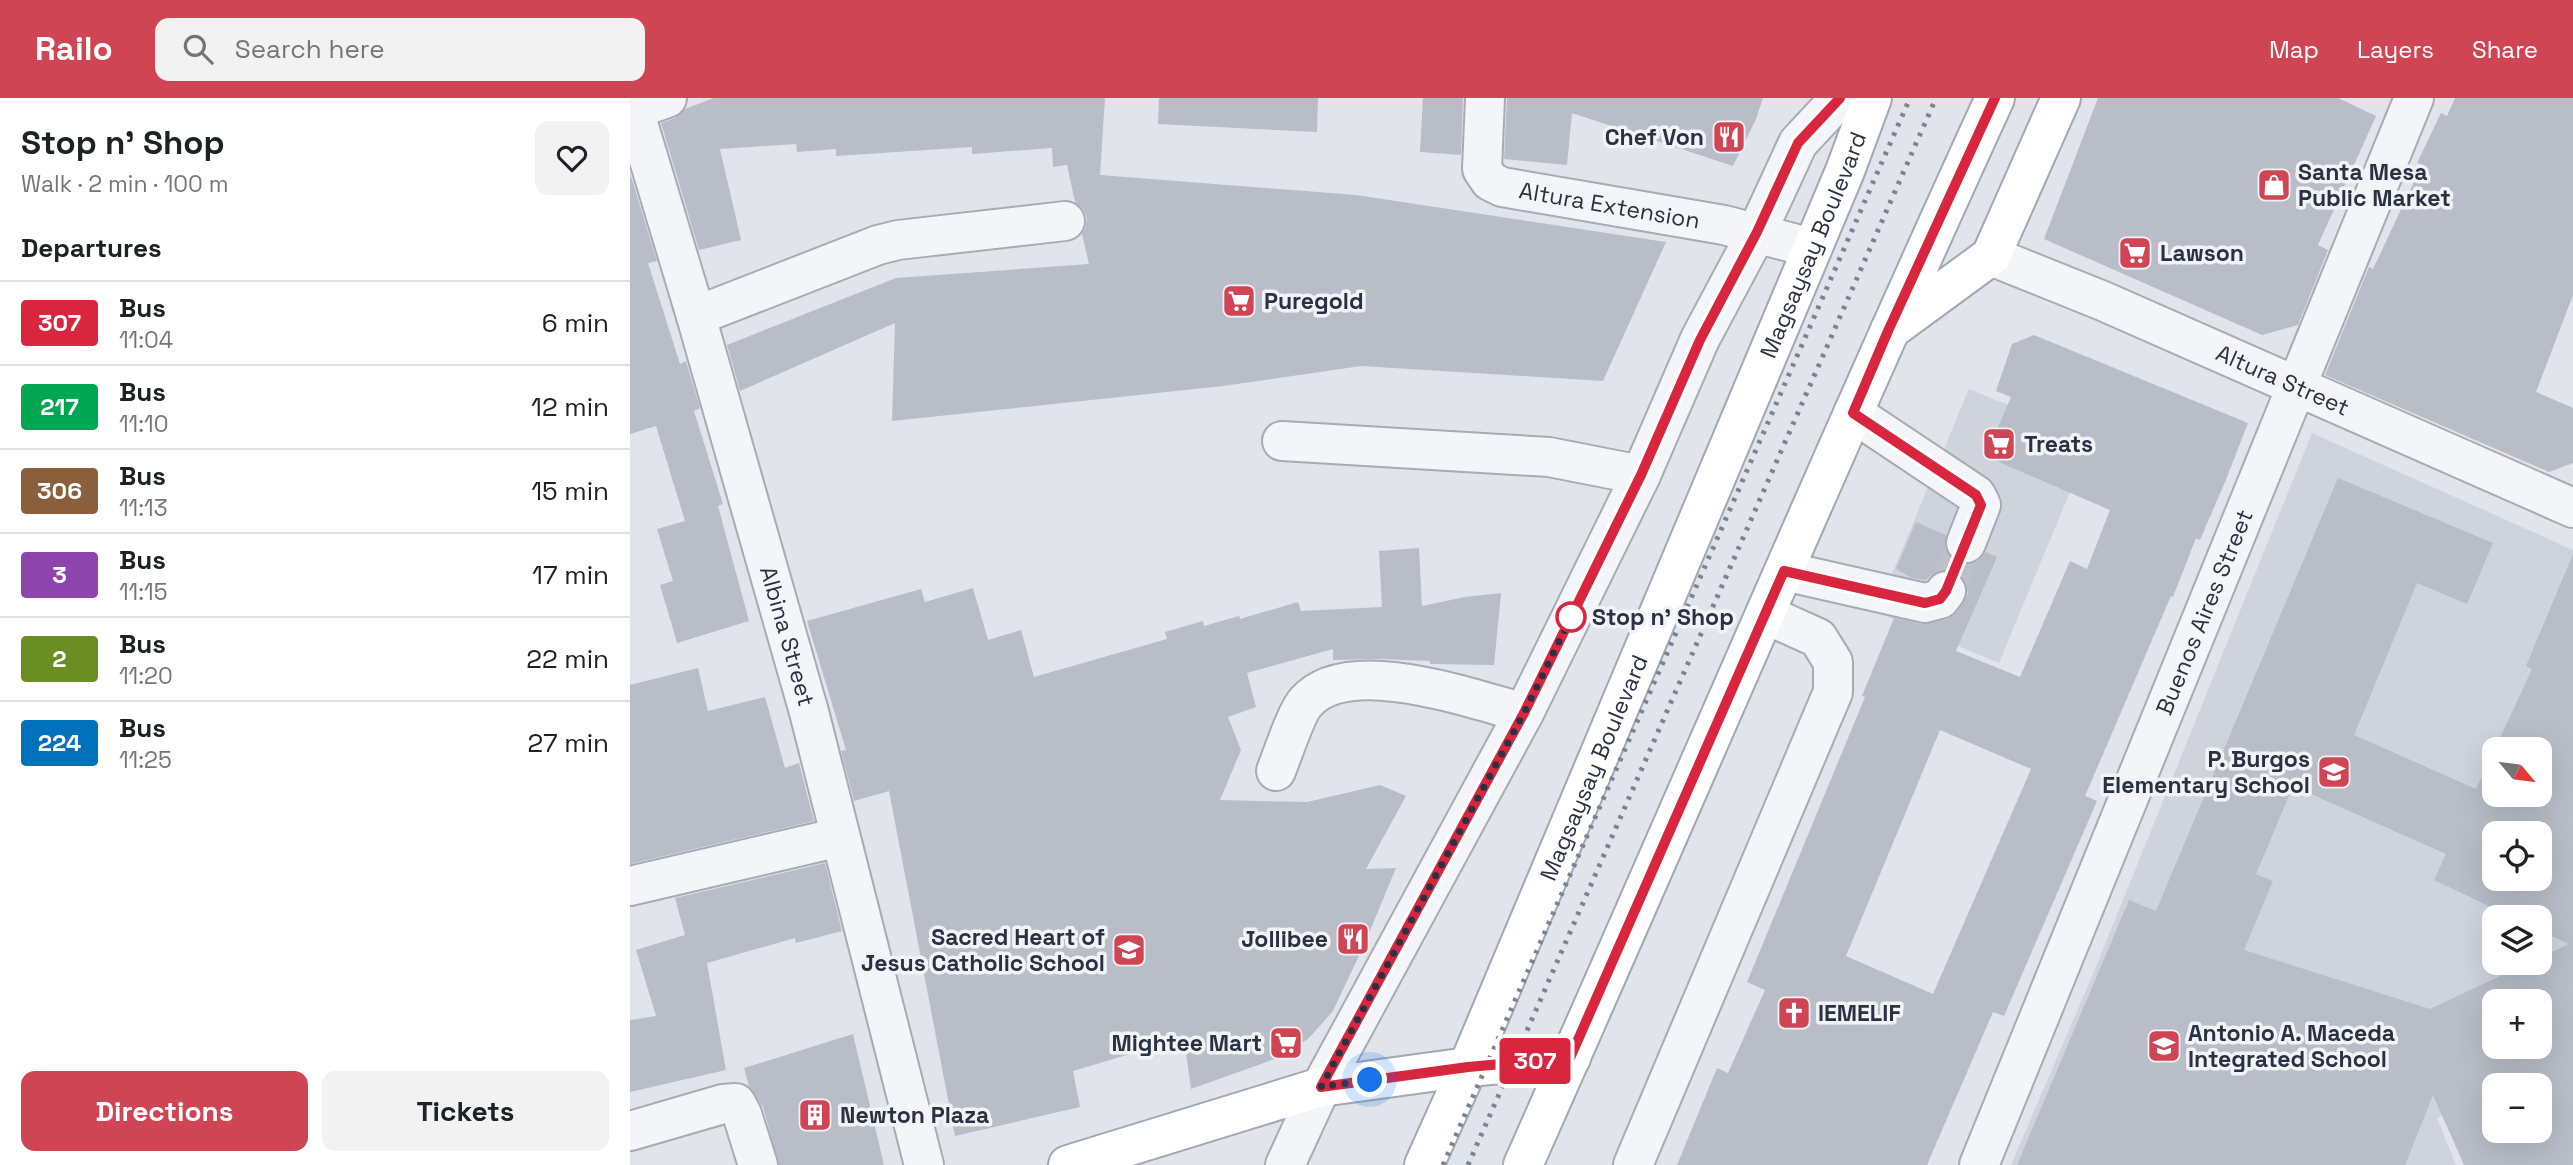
<!DOCTYPE html>
<html lang="en">
<head>
<meta charset="utf-8">
<style>
	:root { --surface:#fff; --page:#f2f2f2; --text:#202124; --muted:#757577; --line:#e0e0e0; --accent:#d04554 }
	body { margin:0; font-family:"Space Grotesk",sans-serif; background:var(--page); color:var(--text); height:100vh; display:flex; flex-direction:column; font-size:26px; white-space:nowrap }
	* { box-sizing:border-box; margin:0 }
	p { font-size:23px; color:var(--muted) }
	.icon { flex:none; width:38px; height:38px; fill:none; stroke:currentColor; stroke-width:2; stroke-linecap:round; stroke-linejoin:round }
	.map { position:relative; flex:1; overflow:hidden }
	.sheet { display:flex; flex-direction:column; background:var(--surface); width:630px }
	.sheet>* { flex:none }
	.badge { padding:0 14px; border-radius:5px; font-size:24px; line-height:46px }
	.needle { width:46px; rotate:119deg }
	.controls { position:absolute; left:1852px; top:639px; display:grid; gap:14px }
	.controls a { display:grid; place-items:center; width:70px; height:70px; border-radius:14px; background:var(--surface); box-shadow:0 7px 28px #0002; font-size:35px }
	.you { position:absolute; width:35px; height:35px; margin:-18px; border:5px solid #fff; border-radius:50%; background:#1a73e8; box-shadow:0 0 0 10px #1a73e833 }
	.map>.badge { position:absolute; translate:-50% -50%; box-shadow:0 0 0 4px #fff }
	h2 { padding:0 21px; font-size:26px; line-height:63px }
	.round { display:grid; place-items:center; flex:none; width:74px; height:74px; border-radius:14px; background:var(--page) }
	.overview { display:flex; align-items:center; justify-content:space-between; height:119px; padding:0 21px }
	h1 { font-size:33px; font-weight:600; line-height:52px }
	.cta { display:flex; gap:14px; margin-top:auto; padding:14px 21px }
	.cta a { flex:1; height:80px; border-radius:14px; background:var(--accent); color:#fff; font-size:28px; font-weight:600; line-height:80px; text-align:center }
	.cta a+a { background:var(--page); color:var(--text) }
	ul { padding:0; list-style:none }
	li { display:flex; align-items:center; gap:21px; height:84px; padding:0 21px; border-top:2px solid var(--line) }
	li div { flex:1 }
	li b { display:block; font-size:26px }
	li em { font-style:normal }
	li .badge { min-width:77px; font-weight:700; text-align:center }
	header { display:flex; align-items:center; gap:42px; box-sizing:border-box; height:98px; padding:0 35px; background:var(--accent); color:#fff }
	header strong { font-size:33px }
	nav { display:flex; gap:38px; margin-inline-start:auto; font-size:24px }
	.search { width:490px; height:63px; background:var(--page); display:flex; align-items:center; gap:18px; box-sizing:border-box; padding:0 24px; border-radius:14px; color:var(--muted); font-size:26px }
	main { display:flex; flex:1; min-height:0 }
	.map>svg:first-child { display:block }
	.built { fill:#cfd3dc; fill-rule:evenodd }
	.building { fill:#b8bdc7; fill-rule:evenodd }
	.lines { fill:none; stroke-linecap:round; stroke-linejoin:round }
	.minor-tunnel { stroke:#bcc0c8; stroke-width:38; stroke-dasharray:38 19; stroke-linecap:butt }
	.minor-casing { stroke:#a6abb4; stroke-width:42 }
	.major-casing { stroke:#a0a8b6; stroke-width:42 }
	.minor { stroke:#f4f5f8; stroke-width:38 }
	.major { stroke:#fff; stroke-width:38 }
	.rail { stroke:#7a8394; stroke-width:5; stroke-dasharray:3.5 7; stroke-linecap:butt }
	.line-casing { stroke:#fff; stroke-width:16 }
	.line { stroke:#d7263d; stroke-width:10 }
	.walk { stroke:#293142; stroke-width:7; stroke-dasharray:0 12.6 }
	.stop-dot { fill:#fff; stroke:#d7263d; stroke-width:3.5 }
	.labels { text-anchor:middle; stroke-width:7; stroke-linejoin:round; paint-order:stroke }
	.poi-label { font-size:23px; font-weight:bold; fill:#293142; stroke:#f1f3f7; text-anchor:start }
	.street-label { font-size:23px; fill:#293142; stroke:#f1f3f7 }
	.stop-label { font-size:23px; font-weight:bold; fill:#293142; stroke:#f1f3f7; text-anchor:start }
</style>
</head>
<body>
<header>
<strong>Railo</strong>
<div class="search"><svg class="icon" aria-label="search" viewBox="0 0 24 24"><circle cx="10" cy="10" r="6"/><path d="M15 15l6 6"/></svg>Search here</div>
<nav><a>Map</a><a>Layers</a><a>Share</a></nav>
</header>
<main>
<section class="sheet">
<div class="overview"><div><h1>Stop n' Shop</h1><p>Walk · 2 min · 100 m</p></div><a class="round"><svg class="icon" aria-label="heart" viewBox="0 0 24 24"><path d="M12 20l-8-8c-3-5 5-10 8-4 3-6 11-1 8 4z"/></svg></a></div>
<h2>Departures</h2>
<ul>
<li><span class="badge" style="background:#d7263d;color:#fff">307</span><div><b>Bus</b><p>11:04</p></div><em>6 min</em></li>
<li><span class="badge" style="background:#00a651;color:#fff">217</span><div><b>Bus</b><p>11:10</p></div><em>12 min</em></li>
<li><span class="badge" style="background:#8b5e3c;color:#fff">306</span><div><b>Bus</b><p>11:13</p></div><em>15 min</em></li>
<li><span class="badge" style="background:#8e44ad;color:#fff">3</span><div><b>Bus</b><p>11:15</p></div><em>17 min</em></li>
<li><span class="badge" style="background:#6b8e23;color:#fff">2</span><div><b>Bus</b><p>11:20</p></div><em>22 min</em></li>
<li><span class="badge" style="background:#0072bc;color:#fff">224</span><div><b>Bus</b><p>11:25</p></div><em>27 min</em></li>
</ul>
<div class="cta"><a>Directions</a><a>Tickets</a></div>
</section>
<div class="map">
<svg width="1943" height="1067" viewBox="0 0 1943 1067">
	<rect width="100%" height="100%" fill="#e1e4ea"/>
	<path class="built" d="M1339,291L1462,341L1369,565L1246,514Z
		M1682,335L1943,452V948L1864,987V990L1807,1020L1826,1067H1381L1463,876ZM1864,651H1909V696H1864ZM1864,735H1909V780H1864ZM1864,819H1909V864H1864ZM1864,903H1909V948H1864Z"/>
	<path class="building" d="M84,0H475L470,77L726,97L1036,144L973,283L731,268L593,288L262,323L265,225L110,293L97,247L266,180L459,166L452,136L455,131L457,120L453,111L445,104L437,67L423,69L422,50L342,56V49L206,58V51L167,54L166,46L90,51L111,142L69,152L31,25L45,20L55,11Z
		M529,0H688L687,34L528,26Z
		M793,0H833L831,57L790,54Z
		M877,0H1133L1126,21L1103,68L942,15L937,67L874,61Z
		M1468,0H1708L1746,18L1688,147L1698,152L1668,227L1632,237L1414,141Z
		M1825,0H1943V197L1906,294L1943,310V365L1919,374L1695,277L1739,169L1743,171L1792,67L1787,65L1811,15L1817,18Z
		M0,75L27,163L18,165L50,266L56,263L70,310L64,313L93,406L88,408L119,523L47,545L30,487L43,483L27,431L55,423L26,328L0,336Z
		M1404,237L1618,325L1595,384L1570,442L1566,440L1543,499L1541,498L1455,698L1467,703L1374,918L1363,914L1297,1067H1047L1087,970L1098,975L1135,892L1117,884L1235,599L1232,598L1264,520L1291,526L1316,522L1327,514L1338,496L1336,484L1329,475L1319,471L1307,473L1295,482L1280,479L1266,471L1286,424L1316,437L1315,449L1319,459L1327,465L1340,466L1349,462L1356,454L1367,459L1326,553L1390,579L1440,463L1457,471L1480,412L1371,365L1357,355L1381,299L1366,293L1382,246ZM1310,632L1401,671L1303,896L1216,858Z
		M1708,380L1863,445L1837,506L1787,485L1724,637L1846,691L1864,653V696H1909V651H1865L1902,571L1896,568L1943,456V1067H1834L1803,997L1775,1067H1387L1499,802L1526,813ZM1663,688L1816,756L1804,782L1882,819H1909V832L1939,846L1909,860V864H1900L1800,911L1614,852L1643,783L1626,776ZM1864,735H1909V780H1864ZM1864,903H1909V948H1864ZM1864,987H1909V1032H1864Z
		M789,450L792,508L835,499L871,495L864,567L800,566V563L749,561L703,562V551L617,575L626,609L598,619L611,652L590,702L677,704L750,687L776,698L736,771L766,770L734,847L703,913L678,941L642,962L561,991L554,940L443,973L450,1009L325,1038L259,693L224,703L211,653L216,652L177,523L291,491L295,504L343,490L358,542L391,532L404,579L537,541L535,534L573,523L574,528L609,518L610,521L668,504L671,513L752,509L749,453Z
		M68,570L78,613L135,599L155,670L169,665L184,723L0,766V587Z
		M195,765L212,833L166,845L165,840L77,865L96,972L0,994V922L26,918L6,852L55,837L45,800Z
		M223,936L254,1067H149L133,1009L119,988L114,970Z"/>
	<g class="lines">
		<path class="minor-tunnel" d="M1316,493L1336,445"/>
		<defs>
			<g id="minor">
				<path id="s1" d="M855,0L852,71L860,83L872,89L1094,127L1182,150"/>
				<path id="s2" d="M4,12L66,218L179,614L294,1067"/>
				<path d="M0,13L37,0"/>
				<path id="s3" d="M1361,158L1473,203L1943,410"/>
				<path d="M66,218L248,147L268,142L435,123"/>
				<path d="M1223,315L1346,397L1351,407L1336,445"/>
				<path d="M652,343L919,359L1011,377"/>
				<path d="M1154,473L1295,505L1310,501L1316,493"/>
				<path d="M646,673C652,658 667,613 676,604C718,556 842,601 894,615"/>
				<path d="M0,788L210,739"/>
				<path d="M0,1033L93,1006L106,1005L112,1016L128,1067"/>
				<path d="M655,1067L691,989L894,615L1011,377L1070,241L1127,134L1168,45L1210,0"/>
				<path d="M1003,1067L1203,594V564L1188,540L1137,517"/>
				<path id="s4" d="M1349,1067L1784,0"/>
			</g>
			<g id="major">
				<path d="M1260,232L1361,158L1431,0"/>
				<path d="M438,1067L691,989L838,969L941,960"/>
				<path id="s5" d="M794,1067L838,969L1215,73L1242,0"/>
				<path d="M893,1067C1051,712 1203,353 1365,0"/>
			</g>
		</defs>
		<use href="#minor" class="minor-casing"/>
		<use href="#major" class="major-casing"/>
		<use href="#minor" class="minor"/>
		<use href="#major" class="major"/>
		<path class="rail" d="M813,1067L1280,0
			M838,1067L1306,0"/>
	</g>
	<g class="lines">
		<defs>
			<path id="line" d="M1210,0L1168,45L1127,134L1070,242L1011,377L894,615L691,989L838,969L940,960L1154,473L1295,505L1310,501L1316,493L1351,407L1346,397L1223,315L1258,233L1365,0"/>
		</defs>
		<use href="#line" class="line-casing"/>
		<use href="#line" class="line"/>
		<path class="walk" d="M740,982L691,989L894,615L941,519"/>
	</g>
	<defs>
		<symbol id="restaurant-square" viewBox="-11 -11 22 22"><rect x="-9" y="-9" width="18" height="18" rx="4" fill="#d04554" stroke="#f1f3f7"/><path d="M-5-6h1v4h1v-4h1v4h1v-4h1v5L-1.5 .5V6h-2V.5L-5-1ZM5-6V6H3V1.5H1.5Q1.5-4 5-6Z" fill="#fff"/></symbol>
		<symbol id="shop-square" viewBox="-11 -11 22 22"><rect x="-9" y="-9" width="18" height="18" rx="4" fill="#d04554" stroke="#f1f3f7"/><path d="M-5-2.5h2.3a2.7 3.5 0 0 1 5.4 0H5L5.5 6h-11ZM-1.5-2.5h3a1.5 2.3 0 0 0-3 0Z" fill="#fff"/></symbol>
		<symbol id="supermarket-square" viewBox="-11 -11 22 22"><rect x="-9" y="-9" width="18" height="18" rx="4" fill="#d04554" stroke="#f1f3f7"/><path d="M-6-5.5h2.5l.6 2H6L4.5 2H-2.5L-4.4-4H-6ZM-1.5 3.2a1.3 1.3 0 1 0 .1 0ZM3 3.2a1.3 1.3 0 1 0 .1 0Z" fill="#fff"/></symbol>
		<symbol id="school-square" viewBox="-11 -11 22 22"><rect x="-9" y="-9" width="18" height="18" rx="4" fill="#d04554" stroke="#f1f3f7"/><path d="M0-5L7-2L0 1L-7-2ZM-4 1L0 2.5L4 1V4Q0 6-4 4Z" fill="#fff"/></symbol>
		<symbol id="church-square" viewBox="-11 -11 22 22"><rect x="-9" y="-9" width="18" height="18" rx="4" fill="#d04554" stroke="#f1f3f7"/><path d="M-1.2-6h2.4v3.5h3.3v2.4h-3.3V6h-2.4V-.1h-3.3v-2.4h3.3Z" fill="#fff"/></symbol>
		<symbol id="building-square" viewBox="-11 -11 22 22"><rect x="-9" y="-9" width="18" height="18" rx="4" fill="#d04554" stroke="#f1f3f7"/><path d="M-4-6H4V6H1V3H-1V6H-4ZM-2.5-4.3h1.7v1.8h-1.7ZM.8-4.3h1.7v1.8H.8ZM-2.5-1h1.7V.8h-1.7ZM.8-1h1.7V.8H.8Z" fill="#fff"/></symbol>
	</defs>
	<g fill-rule="evenodd">
		<use href="#restaurant-square" x="1080" y="20" width="38" height="38"/>
		<use href="#shop-square" x="1625" y="68" width="38" height="38"/>
		<use href="#supermarket-square" x="1486" y="136" width="38" height="38"/>
		<use href="#supermarket-square" x="590" y="184" width="38" height="38"/>
		<use href="#supermarket-square" x="1350" y="327" width="38" height="38"/>
		<use href="#school-square" x="1685" y="655" width="38" height="38"/>
		<use href="#restaurant-square" x="704" y="822" width="38" height="38"/>
		<use href="#school-square" x="480" y="833" width="38" height="38"/>
		<use href="#church-square" x="1145" y="896" width="38" height="38"/>
		<use href="#supermarket-square" x="637" y="926" width="38" height="38"/>
		<use href="#school-square" x="1515" y="929" width="38" height="38"/>
		<use href="#building-square" x="166" y="998" width="38" height="38"/>
	</g>
	<circle class="stop-dot" cx="941" cy="519" r="14"/>
	<g class="labels">
		<g class="poi-label">
			<text x="1074" y="47" text-anchor="end">Chef Von</text>
			<text x="1668" y="82">Santa Mesa<tspan x="1668" dy="26">Public Market</tspan></text>
			<text x="1530" y="163">Lawson</text>
			<text x="634" y="211">Puregold</text>
			<text x="1394" y="354">Treats</text>
			<text x="1680" y="669" text-anchor="end">P. Burgos<tspan x="1680" dy="26">Elementary School</tspan></text>
			<text x="475" y="847" text-anchor="end">Sacred Heart of<tspan x="475" dy="26">Jesus Catholic School</tspan></text>
			<text x="698" y="849" text-anchor="end">Jollibee</text>
			<text x="1188" y="923">IEMELIF</text>
			<text x="1558" y="943">Antonio A. Maceda<tspan x="1558" dy="26">Integrated School</tspan></text>
			<text x="632" y="953" text-anchor="end">Mightee Mart</text>
			<text x="210" y="1025">Newton Plaza</text>
		</g>
		<g class="street-label">
			<text dy="8" stroke="none"><textPath href="#s1" startOffset="208">Altura Extension</textPath></text>
			<text dy="8" stroke="none"><textPath href="#s5" startOffset="999">Magsaysay Boulevard</textPath></text>
			<text dy="8" stroke="none"><textPath href="#s3" startOffset="317">Altura Street</textPath></text>
			<text dy="8" stroke="none"><textPath href="#s4" startOffset="597">Buenos Aires Street</textPath></text>
			<text dy="8" stroke="none"><textPath href="#s2" startOffset="548">Albina Street</textPath></text>
			<text dy="8" stroke="none"><textPath href="#s5" startOffset="432">Magsaysay Boulevard</textPath></text>
		</g>
		<g class="stop-label">
			<text x="962" y="527">Stop n' Shop</text>
		</g>
	</g>
</svg>
<div class="controls">
<a><svg class="needle" viewBox="-14 -14 28 28"><path d="M0-13l5 13h-10z" fill="#e53935"/><path d="M0 13l5-13h-10z" fill="#757577"/></svg></a>
<a><svg class="icon" aria-label="locate" viewBox="0 0 24 24"><circle cx="12" cy="12" r="6"/><path d="M12 2v4M12 18v4M2 12h4M18 12h4"/></svg></a>
<a><svg class="icon" aria-label="layers" viewBox="0 0 24 24"><path d="M12 4l9 5-9 5-9-5zM3 14l9 5 9-5"/></svg></a>
<a>+</a>
<a>−</a>
</div>
<div class="you" style="left:740px;top:982px"></div>
<b class="badge" style="left:905px;top:963px;background:#d7263d;color:#fff">307</b>
</div>
</main>
</body>
</html>
